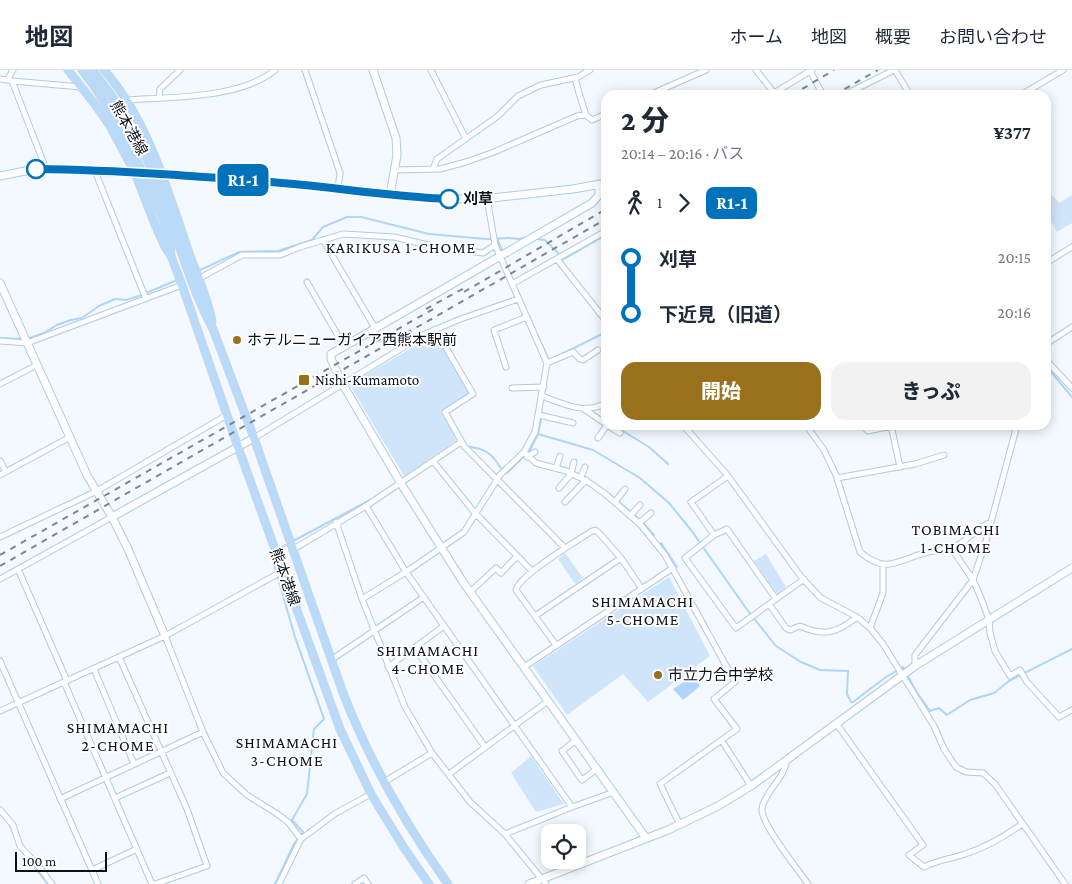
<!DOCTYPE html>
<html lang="ja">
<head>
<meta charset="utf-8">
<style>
	:root { --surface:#fff; --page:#f2f2f3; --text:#1f2937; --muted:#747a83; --line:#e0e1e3; --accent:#99711d }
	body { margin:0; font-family:"Crimson Pro","Noto Sans JP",serif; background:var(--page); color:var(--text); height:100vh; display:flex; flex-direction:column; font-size:19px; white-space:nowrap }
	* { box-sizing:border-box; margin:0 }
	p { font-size:16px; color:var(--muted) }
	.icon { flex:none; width:28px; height:28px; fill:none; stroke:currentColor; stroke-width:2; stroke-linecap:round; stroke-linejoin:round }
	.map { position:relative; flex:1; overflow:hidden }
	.details { position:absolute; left:601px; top:20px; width:450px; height:340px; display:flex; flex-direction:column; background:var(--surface); border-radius:15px; box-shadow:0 2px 12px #0003 }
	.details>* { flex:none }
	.badge { padding:0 10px; border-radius:8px; font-size:18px; line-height:32px }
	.controls { position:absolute; left:541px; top:754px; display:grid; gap:10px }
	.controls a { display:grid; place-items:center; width:45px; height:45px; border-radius:10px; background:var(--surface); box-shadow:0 2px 12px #0003; font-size:25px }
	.scale { position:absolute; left:15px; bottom:12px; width:92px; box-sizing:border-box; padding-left:5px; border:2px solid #09121a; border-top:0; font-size:14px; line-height:18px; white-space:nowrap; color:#09121a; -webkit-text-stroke:4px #fff; paint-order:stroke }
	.map>.badge { position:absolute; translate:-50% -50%; box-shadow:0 0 0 2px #fff }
	.legs { display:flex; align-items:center; gap:8px; height:55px; padding:0 20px; font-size:16px }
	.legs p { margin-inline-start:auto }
	.headline { display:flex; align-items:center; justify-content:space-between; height:85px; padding:0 20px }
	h1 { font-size:28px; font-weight:800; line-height:38px }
	.primary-button { display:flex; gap:10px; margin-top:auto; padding:10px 20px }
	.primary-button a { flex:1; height:58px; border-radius:15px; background:var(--accent); color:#fff; font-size:20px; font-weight:800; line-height:58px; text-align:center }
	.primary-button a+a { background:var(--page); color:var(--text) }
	ul { padding:0 20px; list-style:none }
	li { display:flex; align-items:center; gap:18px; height:55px; font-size:19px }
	li i { display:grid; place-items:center; width:8px; height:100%; margin:0 6px; background:currentColor }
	li i::after { content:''; width:12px; height:12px; margin:-6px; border:4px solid; border-radius:50%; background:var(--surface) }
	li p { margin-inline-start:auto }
	li:first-child i { background:linear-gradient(#0000 50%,currentColor 0) }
	li:last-child i { background:linear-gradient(currentColor 50%,#0000 0) }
	header { display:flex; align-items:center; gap:30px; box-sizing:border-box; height:70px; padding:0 25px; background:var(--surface); border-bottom:1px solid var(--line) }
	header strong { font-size:24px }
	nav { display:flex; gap:28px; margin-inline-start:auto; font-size:18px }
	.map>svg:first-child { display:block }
	.green { fill:#d1e5fa }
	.water { fill:#b0d5fc }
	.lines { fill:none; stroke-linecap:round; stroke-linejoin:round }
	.stream { stroke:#b0d5fc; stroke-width:2 }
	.street-casing { stroke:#b0cae3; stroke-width:7 }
	.secondary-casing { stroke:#b0cae3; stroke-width:9 }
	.primary-casing { stroke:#d3d4d6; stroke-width:9 }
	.street { stroke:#fff; stroke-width:5 }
	.secondary { stroke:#fff; stroke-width:7 }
	.primary { stroke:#badafa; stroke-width:8 }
	.rail { stroke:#7f868d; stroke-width:2; stroke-dasharray:6 6; stroke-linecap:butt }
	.line-1-casing { stroke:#fff; stroke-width:11 }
	.line-1 { stroke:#0072bc; stroke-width:8 }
	.stop-1-dot { fill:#fff; stroke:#0072bc; stroke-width:2.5 }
	.poi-dot { fill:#99711d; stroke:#fff; stroke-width:2 }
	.labels { text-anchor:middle; stroke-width:4; stroke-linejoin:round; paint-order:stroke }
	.street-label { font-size:15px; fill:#09121a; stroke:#fff }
	.stop-label { font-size:15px; font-weight:bold; fill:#09121a; stroke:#fff; text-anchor:start }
	.poi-label { font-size:15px; fill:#09121a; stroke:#fff; text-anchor:start }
	.neighbourhood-label { font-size:16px; letter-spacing:1px; fill:#09121a; stroke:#fff }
</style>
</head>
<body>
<header>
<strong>地図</strong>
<nav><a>ホーム</a><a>地図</a><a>概要</a><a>お問い合わせ</a></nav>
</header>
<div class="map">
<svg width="1072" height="814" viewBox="0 0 1072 814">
	<rect width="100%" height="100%" fill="#f3f9fe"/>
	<path class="green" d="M1046,124L1052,125L1059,133L1072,125V153L1057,162L1046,143Z
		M436,264L471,324L441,342L457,370L404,406L349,314Z
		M565,483L583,508L575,514L558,489Z
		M766,484L786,517L777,524L754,491Z
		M669,507L710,586L648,632L623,604L567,645L533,596Z
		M531,686L564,734L536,742L511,703Z"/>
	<path class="water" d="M693,606L700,616L683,630L673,619Z"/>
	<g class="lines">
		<path class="stream" d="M497,169L502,180
			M535,169L545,170L564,189L606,165
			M198,201L239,182L278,181L312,170L323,157L347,147H361L429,164L486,169L509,168L519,169L528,167
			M532,254L549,290
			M0,268L23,269
			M27,269L44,263L57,255L71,250L82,248L99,236L115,229L126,230L139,226L177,210
			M554,288L606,262
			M1046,296L1072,327
			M613,355L649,377L668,394
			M538,364L541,349
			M466,376C479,378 488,380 496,391C500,396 500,400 507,403L530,380L538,364L593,380L640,408L669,433L691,460L748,541L776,576L801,592L820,600L848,601L847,624L851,632H853L886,607L903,597L916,621L930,641L939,638L947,645L970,630L994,623L1009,611L1072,579
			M559,396L570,400
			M585,407L616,429
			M619,432L631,442
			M633,444L640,450
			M643,453L654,465
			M293,471L372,429
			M661,473L677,497
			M278,479L286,475
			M274,482L271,484L295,567L324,649L314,659L307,724L292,750L303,762L294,774L275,814
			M10,755L14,765
			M19,778L48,814"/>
		<defs>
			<path id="street" d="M305,0L340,103L338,119
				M431,0L466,69
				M756,0L774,23L810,1L823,25
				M895,0L910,25
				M575,8L579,23L586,45
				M0,9L12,11L81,17
				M8,9L13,0
				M12,11L46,99
				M649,25L706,0
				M844,25L894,0
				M1021,25L1063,0
				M159,28L160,19L180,0
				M126,30C171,27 240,29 275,0
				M433,99L437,89L498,46L518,26L541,15L578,7L590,0
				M394,100L440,99L466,92L494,82L577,46L586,45L592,50L606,44
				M95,101L146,229
				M323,170L375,258
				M557,189L606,251
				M1046,193L1072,177
				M198,209L242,185H280L300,177L343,164L394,167L432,176L483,183L495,175
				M307,212L344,276
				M512,214L606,161
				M435,259L473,324L445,342L464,376L565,478
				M0,271L27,273L182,215
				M1046,274L1072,257
				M1046,290L1072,318
				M547,293L573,282L580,289L583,290L598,280
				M506,297L494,260L527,247
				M0,314L37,295
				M512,318L544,317
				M542,326C563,334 585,345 606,333
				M584,339L606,354
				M539,345L573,353
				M607,355L620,363
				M683,355L728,406L802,508L821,528L857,547L870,558L883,574L934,656L944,679L956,697L966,702L983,703L995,714L1065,814
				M806,355L824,380L836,405L860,482C887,505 897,490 925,483C934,480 944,482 952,478C967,472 976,458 991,452
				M862,355L868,361L891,356
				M891,355L900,397
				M254,368L425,264L458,250L518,229
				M598,368L607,355
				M524,382L536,393L566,401L587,411L604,423L640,454L665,485L735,612L714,629L737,659L660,714L680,755
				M527,387L535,382
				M0,391L6,402
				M433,391L475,443L532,501
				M556,398L560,386
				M571,403L574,392
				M0,405L70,367
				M581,407L585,397
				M837,408L915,394L944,385
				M559,418L572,403
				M565,432L586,410
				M615,432L625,419
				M366,436L406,502L572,737
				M630,446L640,435
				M336,452L362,529L405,637L432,683L470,732L505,764L546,814
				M639,453L651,443
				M714,465L691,432L728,406
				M0,467L97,421L227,345
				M952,479L973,510L981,528L989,550L990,563L995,581L1010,606L1020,600L1027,612L1059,647L1072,640
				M292,480L366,436L461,372
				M18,499L67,611
				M0,509L112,447
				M470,522L496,498L501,503L517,486
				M362,529L406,502L464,462L500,405L524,382L535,362L547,293L495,175L487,128
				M776,529L727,459L714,465L685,488L736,558L804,509
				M769,534L786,558L790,560L800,556C824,567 837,563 857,547
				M535,546L621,488
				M870,558L883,523V494
				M165,566L203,662L223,703L247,725L276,743L288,752L301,769L279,814
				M556,575L516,520C519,505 577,471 592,461L595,460L599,463L621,488L642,519
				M415,578L485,677
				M119,587L187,739L207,796L155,814
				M331,590L424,527
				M0,591L98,814
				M915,596V585L973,510L986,471L1017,355
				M388,597L444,556
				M524,597L673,498
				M94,599L134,694
				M64,612L152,814
				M0,641L165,566L283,501
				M836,653L923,775L909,785L924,797C937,790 951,789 965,784C987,777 1004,767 1022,754
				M576,670L562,681L582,710L597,699
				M722,671L751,716
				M787,689C785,706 772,715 765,730C762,735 761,740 763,745C767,761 797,798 808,814
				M449,704L548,631
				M384,712L432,683
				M115,728L170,703
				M60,729L203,662
				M0,740L13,755L20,776L40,798L52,814
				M505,764L572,737L614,722
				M301,769L336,743L371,724
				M92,800L137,779
				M355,814L364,808L368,814"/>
			<path id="secondary" d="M373,0L396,68L397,85L390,125
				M810,1L811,0
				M771,25L774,23
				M0,106L35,99L135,103L295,114L415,127L457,129L492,128L573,119L606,113
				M599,116V125L592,133L331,284V289L342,313L400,412L463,512L646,768
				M0,213L87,405L112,447L128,479L165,566
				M112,447L254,368
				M529,814L668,760L718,736L751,716L915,596L1072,498"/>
			<path id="primary" d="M68,0L94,33L110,56L135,103L156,157L165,177L171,186L182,215L238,377L340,659L371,724L404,778L429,814
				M82,0C111,37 133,80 152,123C161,143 170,163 171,185
				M93,0C98,9 105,16 111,25C128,50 142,77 154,105C175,156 187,211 213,259L254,368L343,623C370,692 405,754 448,814
				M104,0C148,50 168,121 189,183C197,205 208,228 212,252"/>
		</defs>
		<use href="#street" class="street-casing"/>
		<use href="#secondary" class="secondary-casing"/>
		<use href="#primary" class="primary-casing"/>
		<use href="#street" class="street"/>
		<use href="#secondary" class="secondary"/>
		<use href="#primary" class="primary"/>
		<path class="rail" d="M792,25L834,0
			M834,25L878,0
			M464,222L606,139
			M426,239L468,216
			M0,485L435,238
			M0,496L606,149"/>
	</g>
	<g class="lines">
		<defs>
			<path id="line-1" d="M36,99C122,100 208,107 294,114C346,119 397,127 449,129"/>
		</defs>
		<use href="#line-1" class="line-1-casing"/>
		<use href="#line-1" class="line-1"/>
	</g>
	<g class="stop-1-dot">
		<circle cx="36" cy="99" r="9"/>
		<circle cx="449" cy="129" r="9"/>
	</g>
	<g class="poi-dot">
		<circle cx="237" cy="270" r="5"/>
		<rect x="298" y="304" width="12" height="12" rx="2.5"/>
		<circle cx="658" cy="605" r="5"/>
	</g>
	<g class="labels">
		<g class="street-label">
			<text transform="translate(129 58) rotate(61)" y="5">熊本港線</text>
			<text transform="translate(285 507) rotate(70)" y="5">熊本港線</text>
		</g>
		<g class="stop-label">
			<text x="463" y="134">刈草</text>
		</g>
		<g class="poi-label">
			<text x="247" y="275">ホテルニューガイア西熊本駅前</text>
			<text x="315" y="315">Nishi-Kumamoto</text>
			<text x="668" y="610">市立力合中学校</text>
		</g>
		<g class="neighbourhood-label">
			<text x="401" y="183">KARIKUSA 1-CHOME</text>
			<text x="956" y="465">TOBIMACHI<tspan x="956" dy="18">1-CHOME</tspan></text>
			<text x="643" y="537">SHIMAMACHI<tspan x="643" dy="18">5-CHOME</tspan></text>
			<text x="428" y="586">SHIMAMACHI<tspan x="428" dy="18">4-CHOME</tspan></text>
			<text x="118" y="663">SHIMAMACHI<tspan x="118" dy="18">2-CHOME</tspan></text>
			<text x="287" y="678">SHIMAMACHI<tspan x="287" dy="18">3-CHOME</tspan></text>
		</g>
	</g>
</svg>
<div class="controls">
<a><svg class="icon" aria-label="locate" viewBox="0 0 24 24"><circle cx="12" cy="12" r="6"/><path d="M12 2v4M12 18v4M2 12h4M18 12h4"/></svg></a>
</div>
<div class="scale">100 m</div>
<b class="badge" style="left:243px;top:110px;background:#0072bc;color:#fff">R1-1</b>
<section class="details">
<div class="headline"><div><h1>2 分</h1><p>20:14 – 20:16 · バス</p></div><b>¥377</b></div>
<div class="legs"><svg class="icon" aria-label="walk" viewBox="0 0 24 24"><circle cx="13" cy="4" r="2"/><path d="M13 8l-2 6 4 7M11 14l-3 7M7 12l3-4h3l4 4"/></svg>1<svg class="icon" aria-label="forward" viewBox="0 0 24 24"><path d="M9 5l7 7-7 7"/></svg><b class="badge" style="background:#0072bc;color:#fff">R1-1</b></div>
<ul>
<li><i style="color:#0072bc"></i><b>刈草</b><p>20:15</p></li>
<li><i style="color:#0072bc"></i><b>下近見（旧道）</b><p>20:16</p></li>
</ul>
<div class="primary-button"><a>開始</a><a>きっぷ</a></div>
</section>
</div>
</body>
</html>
